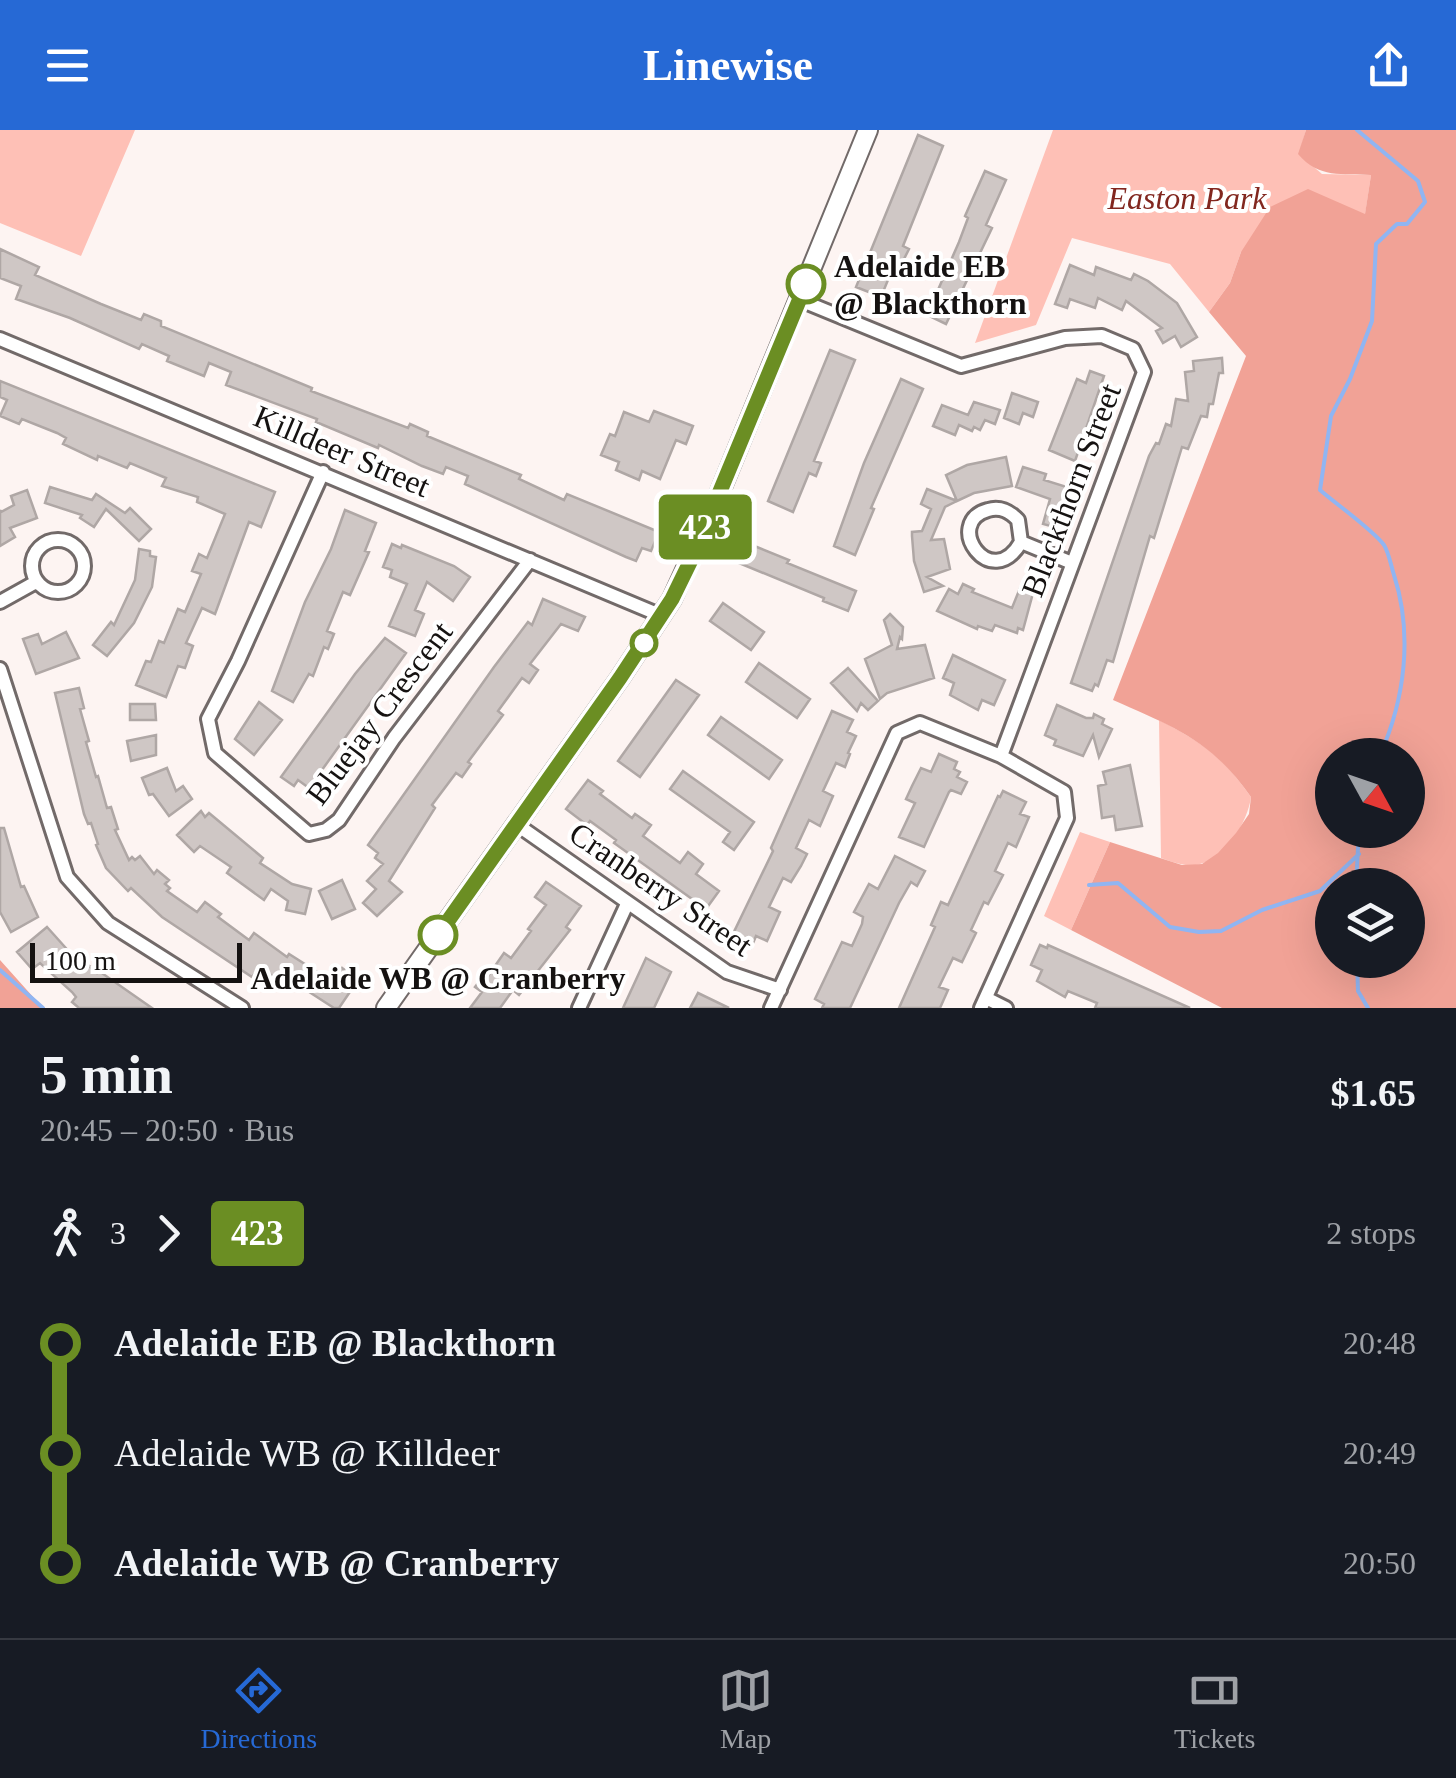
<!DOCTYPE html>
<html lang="en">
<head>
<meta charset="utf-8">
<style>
	:root { --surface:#171b24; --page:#20242c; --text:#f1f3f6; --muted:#9ea1a6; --line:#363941; --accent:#2669d5 }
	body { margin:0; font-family:"Times New Roman",serif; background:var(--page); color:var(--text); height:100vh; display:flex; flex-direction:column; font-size:38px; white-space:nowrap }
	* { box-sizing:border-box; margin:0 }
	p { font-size:32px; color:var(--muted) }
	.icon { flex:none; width:55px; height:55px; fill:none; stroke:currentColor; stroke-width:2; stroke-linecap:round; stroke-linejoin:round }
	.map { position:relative; height:878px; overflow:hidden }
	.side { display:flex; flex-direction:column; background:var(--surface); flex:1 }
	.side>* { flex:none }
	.badge { padding:0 20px; border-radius:8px; font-size:35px; line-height:65px }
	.needle { width:65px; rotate:130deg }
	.tools { position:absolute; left:1315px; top:608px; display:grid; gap:20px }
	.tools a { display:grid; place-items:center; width:110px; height:110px; border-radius:50%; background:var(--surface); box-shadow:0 10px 40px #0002; font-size:50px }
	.scale { position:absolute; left:30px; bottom:25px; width:212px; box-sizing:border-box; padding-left:10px; border:5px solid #151211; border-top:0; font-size:28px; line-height:35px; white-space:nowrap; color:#151211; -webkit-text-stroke:8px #fff; paint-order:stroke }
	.map>.badge { position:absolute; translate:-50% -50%; box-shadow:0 0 0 5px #fff }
	.legs { display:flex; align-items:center; gap:15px; height:110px; padding:0 40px; font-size:32px }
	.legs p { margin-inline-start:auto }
	.head { display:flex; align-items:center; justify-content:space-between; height:170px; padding:0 40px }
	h1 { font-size:55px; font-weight:600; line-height:75px }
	ul { padding:0 40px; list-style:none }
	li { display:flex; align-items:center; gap:35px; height:110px; font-size:38px }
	li i { display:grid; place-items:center; width:15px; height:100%; margin:0 12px; background:currentColor }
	li i::after { content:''; width:25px; height:25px; margin:-12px; border:8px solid; border-radius:50%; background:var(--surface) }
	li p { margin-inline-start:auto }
	li:first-child i { background:linear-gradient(#0000 50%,currentColor 0) }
	li:last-child i { background:linear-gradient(currentColor 50%,#0000 0) }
	header { display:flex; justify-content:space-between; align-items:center; height:130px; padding:0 40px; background:var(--accent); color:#fff; font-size:45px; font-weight:600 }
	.menu { display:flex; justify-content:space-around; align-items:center; height:140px; border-top:2px solid var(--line); background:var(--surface); font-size:28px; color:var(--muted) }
	.menu a { display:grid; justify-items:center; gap:5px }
	.menu .on { color:var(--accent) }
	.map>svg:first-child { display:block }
	.green { fill:#fec0b6 }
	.forest { fill:#f1a296; fill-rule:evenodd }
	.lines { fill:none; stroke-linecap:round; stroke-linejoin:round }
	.stream { stroke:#90b5f2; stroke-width:4 }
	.building { fill:#cfc7c5; stroke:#afa7a5; stroke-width:2.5 }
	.minor-casing { stroke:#726a69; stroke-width:18 }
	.secondary-casing { stroke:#726a69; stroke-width:22 }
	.minor { stroke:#fff; stroke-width:12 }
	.secondary { stroke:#fff; stroke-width:18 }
	.line-1-casing { stroke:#fff; stroke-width:22 }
	.line-1 { stroke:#6b8e23; stroke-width:15 }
	.stop-1-dot { fill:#fff; stroke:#6b8e23; stroke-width:5 }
	.labels { text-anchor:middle; stroke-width:8; stroke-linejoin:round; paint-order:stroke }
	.park-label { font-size:32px; font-style:italic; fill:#82271f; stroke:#fff }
	.stop-label { font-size:32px; font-weight:bold; fill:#151211; stroke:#fff; text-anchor:start }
	.street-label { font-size:32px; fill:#151211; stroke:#fff }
</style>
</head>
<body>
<header><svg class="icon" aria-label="menu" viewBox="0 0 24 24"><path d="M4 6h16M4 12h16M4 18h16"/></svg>Linewise<svg class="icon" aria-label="share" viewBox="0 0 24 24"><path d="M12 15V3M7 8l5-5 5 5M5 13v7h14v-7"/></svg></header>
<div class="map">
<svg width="1456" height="878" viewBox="0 0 1456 878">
	<rect width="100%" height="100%" fill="#fdf4f2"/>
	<path class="green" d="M0,0H135L81,126L0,93Z
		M1053,0H1306L1299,24L1322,44L1371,45L1365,85L1241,122L1230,153L1209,182L1170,134L1072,108L1036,195L975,213Z
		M1159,590C1203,613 1222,626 1251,667C1248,691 1226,728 1200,734C1187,738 1173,732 1161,728Z
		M1080,702L1110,712L1071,800L1044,786Z"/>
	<path class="forest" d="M1306,0H1456V878H1222L1071,800L1110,712L1182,735L1202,734L1218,723L1236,703L1249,684L1251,667C1211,610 1174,597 1113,570L1246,226L1209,182L1230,153L1241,122L1270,77L1308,59L1365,84L1371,45C1342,43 1319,49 1298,24ZM1332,625H1408V700H1332ZM1332,755H1408V830H1332Z
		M0,830L43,878H0Z"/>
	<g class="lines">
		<path class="stream" d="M1357,0L1418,51L1425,72L1407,94H1397L1376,114L1372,191L1350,249L1331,286L1320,360C1336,374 1373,400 1384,415C1389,423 1391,436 1394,445C1413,504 1405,569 1380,625
			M1089,755L1118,753L1170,797L1199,802L1221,801L1262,780L1320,761L1359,724
			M1356,755L1359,700
			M1357,830L1358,861L1368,878
			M0,840L43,878"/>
	</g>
	<path class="building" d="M918,5L943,16L903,116L909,119L903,131L897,128L881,167L856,157Z
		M985,41L1006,50L986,95L992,98L946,194L927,185L959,112L968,88L965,86Z
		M0,119L39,137L35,145L101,174L141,190L144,184L161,191V196L312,258L311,261L408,298L410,294L428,302L427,306L521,345L519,349L564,370L567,364L659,402L651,421L642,418L636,431L626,427L465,354L468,346L446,337L443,344L422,336L379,315L378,318L316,292L317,289L226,255L231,242L209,233L204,246L167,231L169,226L142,214L139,219L70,188L16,169L21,156L0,148Z
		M1070,135L1094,145L1096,137L1131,150L1134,144L1148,151L1177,173L1197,207L1181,217L1175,206L1163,213L1156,201L1162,198L1126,171L1122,180L1098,168L1095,178L1070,169L1067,178L1055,174Z
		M830,220L855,230L814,331L821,333L816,346L809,343L793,382L768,371Z
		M1222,228L1223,243H1219L1213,274H1209L1207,287L1201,286L1188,319L1182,317L1154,408L1150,406L1113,532L1107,530L1098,556L1095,554L1092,561L1071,553L1149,326L1156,313L1159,314L1166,294L1171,296L1176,269L1188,271L1185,242L1194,241L1193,231Z
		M1090,241L1104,246L1075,331L1049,320L1077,249L1086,253Z
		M901,249L923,259L871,378L874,379L855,425L834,416L864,333Z
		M0,251L275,362L261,397L249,392L215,484L202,478L186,513L193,516L185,538L178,536L166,567L136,555L146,531L151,532L159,511L164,513L178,479L185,482L201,444L192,441L199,424L207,428L225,384L197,372L198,367L162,356L166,348L130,333L127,338L98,326L97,330L63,314L66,308L57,303L22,289L19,294L0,286L7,270L0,267Z
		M1012,263L1038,272L1033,287L1023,283L1019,294L1004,288Z
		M974,272L1000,280L995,294L985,290L980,300L974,297L972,301L959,295L955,305L933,296L942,275L968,285Z
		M654,281L693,296L686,314L676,310L660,349L642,341L639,350L616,340L619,332L601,325L610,304L615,306L624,282L649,292Z
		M1006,327L1012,356L974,363L957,371L946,345L967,335Z
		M1023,337L1046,344L1044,350L1070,358L1061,395L1055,393L1054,397L1043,394L1050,369L1016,357Z
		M50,357L92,370L96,364L125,383L130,378L151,399L139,411L106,379L94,397L80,388L82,385L45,373Z
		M927,359L957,371L945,377L931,410L944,409L950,439L927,447L943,456L924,462L914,431L912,406V402L922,401L931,379L921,374Z
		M27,360L37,388L10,398L15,407L0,416V380L1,382L14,375L11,366Z
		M345,380L376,393L365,421L369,422L350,465L343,462L327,501L334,504L328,519L324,517L313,546L309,544L293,572L272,561L305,472L331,419Z
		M747,413L789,430L787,433L856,461L848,481L823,471L824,468L739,433Z
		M392,414L401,418L402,415L454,436L470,447L453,471L427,452L415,480L424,484L415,506L389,496L407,454L390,447L392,440L383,437Z
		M139,419L150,421V426L156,427L152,457L134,493L107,526L93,515L111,492L114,495L135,450Z
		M963,454L974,459L972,462L1012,478L1020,458L1033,463L1023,500L1018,498L1017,503L995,495L992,501L978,496L977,499L937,481L949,459L958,464Z
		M543,469L585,487L578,501L561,494L530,534L538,540L529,553L522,548L498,581L503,585L468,632L471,634L462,647L456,643L432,675L435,678L389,751L402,762L377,786L363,773L376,759L367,751L383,734L375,728L378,723L368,715L494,537L528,492L532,495Z
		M723,473L764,502L751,520L710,491Z
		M890,484L903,497L902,509L900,507L897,519L925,515L934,548L887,563L880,569L865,529L892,515L884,490Z
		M66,502L79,528L36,544L23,509L38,504L42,514Z
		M385,508L406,523L309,658L298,650L294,656L281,647L355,544Z
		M953,525L1005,550L994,575L982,570L978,580L950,565L954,553L943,548Z
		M759,533L810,569L797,588L746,552Z
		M848,538L878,571L868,580L861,573L857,581L831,553Z
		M676,550L699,565L640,647L618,631Z
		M79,558L84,578L80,579L89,611L86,612L96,647L98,646L107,678L111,677L118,699L115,700L129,730L132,727L135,730L140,726L154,744L157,740L169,750L165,754L170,758L167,761L197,782L205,772L221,784L218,787L249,810L254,803L287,827L289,824L330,850L342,838L358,850L339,878H334L286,847L282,853L260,837L252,847L162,787L131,758L128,761L106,738L96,715L98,714L91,693L88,694L84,684L55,563Z
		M259,572L282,590L254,625L235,609Z
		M130,574H155L156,590H130Z
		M1057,575L1086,588H1093L1094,584L1104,589L1102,594L1112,599L1099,627L1093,605L1083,626L1054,615L1056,610L1045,605Z
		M832,581L853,590L847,602L856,606L848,623L850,624L845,637L836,633L823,661L833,666L820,696L809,690L796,718L807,724L801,736L791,752L783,748L769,777L780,782L767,811L756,806L751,818L731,808L773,721L771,718Z
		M721,587L782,630L769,649L708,605Z
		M156,605V625L131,631L127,611Z
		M939,624L957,632L954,639L960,642L957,647L967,652L961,664L951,660L949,662L924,717L899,707L915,673L906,669L912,656L921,638L931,642Z
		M1130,635L1142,696L1116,700L1114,686L1102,688L1098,656L1106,654L1103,642Z
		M167,638L176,661L183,656L192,669L169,686L153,664L149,665L142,648Z
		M683,641L754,692L734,720L723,712L730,702L670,659Z
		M588,650L603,661L600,664L632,688L635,684L651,695L643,706L680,733L688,722L703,734L696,744L719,761L706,779L614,713L616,710L590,691L587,695L566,679Z
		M1003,661L1026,672L1020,684L1029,687L1016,717L1008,713L995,741L1003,745L988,774L984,772L971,800L976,803L962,832L953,828L939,857L948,860L940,878H899L935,797L931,795L941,772L948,775L998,666L1000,667Z
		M201,681L205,687L209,683L263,728L260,733L292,754L311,759L305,784L286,780L288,771L271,759L264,770L227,743L231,737L200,716L194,722L177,705Z
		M0,698H4L21,757L24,756L38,787L11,802L0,782Z
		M895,726L925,741L917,756L911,752L899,773L850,878H822L824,874L815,869L834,829L842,812L852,816L862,794L863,787L854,782L869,754L878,759Z
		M342,750L355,779L332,789L319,761Z
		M546,752L581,776L566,797L570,800L519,865L513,860L500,878H470L482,862L475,857L485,844L488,846L504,823L511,828L531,801L528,799L546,775L535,767Z
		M47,797L73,826L75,823L97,843L99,841L152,878H79L72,872L76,867L72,862L40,833L32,839L17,822Z
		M1040,815L1047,818L1048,815L1190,878H1095L1097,873L1068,861L1065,867L1037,851L1042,840L1031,835Z
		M646,828L671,842L654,878H623Z
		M698,863L729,878H690Z"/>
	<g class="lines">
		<defs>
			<path id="minor" d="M800,170L961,236L1065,208L1102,206L1133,219L1144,242L1001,626
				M0,209L662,486
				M323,342L238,531L208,589L215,623L309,704L326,700L339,690L394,608L530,430
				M32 436a26 26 0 1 1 52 0a26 26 0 1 1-52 0Z
				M1021,412C991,464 942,393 988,380C1001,376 1010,382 1018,390L1021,412L1072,433
				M0,472L36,452
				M0,539L67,747L108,793L242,878
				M516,694L727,842L780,860
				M986,868L1006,878
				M579,878L627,774
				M771,878L897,603L920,593L1001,626L1064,662L1067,688L981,878"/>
			<path id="secondary" d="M386,878L620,548L672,469L713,379L868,0"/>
		</defs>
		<use href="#minor" class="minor-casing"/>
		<use href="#secondary" class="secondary-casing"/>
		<use href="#minor" class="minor"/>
		<use href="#secondary" class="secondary"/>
	</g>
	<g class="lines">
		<defs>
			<path id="line-1" d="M438,805L620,548L672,469L694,424L806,154"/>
		</defs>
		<use href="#line-1" class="line-1-casing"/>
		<use href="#line-1" class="line-1"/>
	</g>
	<g class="stop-1-dot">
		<circle cx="806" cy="154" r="18"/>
		<circle cx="644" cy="513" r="12"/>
		<circle cx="438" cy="805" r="18"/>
	</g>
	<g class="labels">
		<g class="park-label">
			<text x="1187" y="79">Easton Park</text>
		</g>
		<g class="stop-label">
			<text x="834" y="147">Adelaide EB<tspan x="834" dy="37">@ Blackthorn</tspan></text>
			<text x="438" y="859" text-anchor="middle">Adelaide WB @ Cranberry</text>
		</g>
		<g class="street-label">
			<text transform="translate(342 321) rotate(23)" y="11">Killdeer Street</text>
			<text transform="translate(1071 360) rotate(-69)" y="11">Blackthorn Street</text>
			<text transform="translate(379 583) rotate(-53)" y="11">Bluejay Crescent</text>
			<text transform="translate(661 759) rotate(34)" y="11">Cranberry Street</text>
		</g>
	</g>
</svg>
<div class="tools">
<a><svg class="needle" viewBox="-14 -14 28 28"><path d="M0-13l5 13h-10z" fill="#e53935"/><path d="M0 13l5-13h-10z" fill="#9ea1a6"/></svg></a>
<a><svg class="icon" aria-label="layers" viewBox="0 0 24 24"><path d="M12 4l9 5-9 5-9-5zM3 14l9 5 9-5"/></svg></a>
</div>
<div class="scale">100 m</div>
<b class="badge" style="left:705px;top:397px;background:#6b8e23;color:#fff">423</b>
</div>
<section class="side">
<div class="head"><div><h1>5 min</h1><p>20:45 – 20:50 · Bus</p></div><b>$1.65</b></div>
<div class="legs"><svg class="icon" aria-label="walk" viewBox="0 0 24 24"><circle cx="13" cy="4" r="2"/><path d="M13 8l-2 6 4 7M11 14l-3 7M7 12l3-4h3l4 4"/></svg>3<svg class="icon" aria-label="forward" viewBox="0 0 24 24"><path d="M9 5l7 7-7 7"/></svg><b class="badge" style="background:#6b8e23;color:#fff">423</b><p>2 stops</p></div>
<ul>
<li><i style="color:#6b8e23"></i><b>Adelaide EB @ Blackthorn</b><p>20:48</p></li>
<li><i style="color:#6b8e23"></i><span>Adelaide WB @ Killdeer</span><p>20:49</p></li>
<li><i style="color:#6b8e23"></i><b>Adelaide WB @ Cranberry</b><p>20:50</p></li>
</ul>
</section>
<nav class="menu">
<a class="on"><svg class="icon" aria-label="directions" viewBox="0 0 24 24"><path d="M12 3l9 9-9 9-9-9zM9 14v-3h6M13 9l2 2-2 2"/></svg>Directions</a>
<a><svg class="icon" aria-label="map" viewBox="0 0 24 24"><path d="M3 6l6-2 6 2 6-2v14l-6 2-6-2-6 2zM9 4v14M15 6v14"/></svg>Map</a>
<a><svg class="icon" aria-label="tickets" viewBox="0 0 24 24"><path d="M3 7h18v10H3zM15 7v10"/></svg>Tickets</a>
</nav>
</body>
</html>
